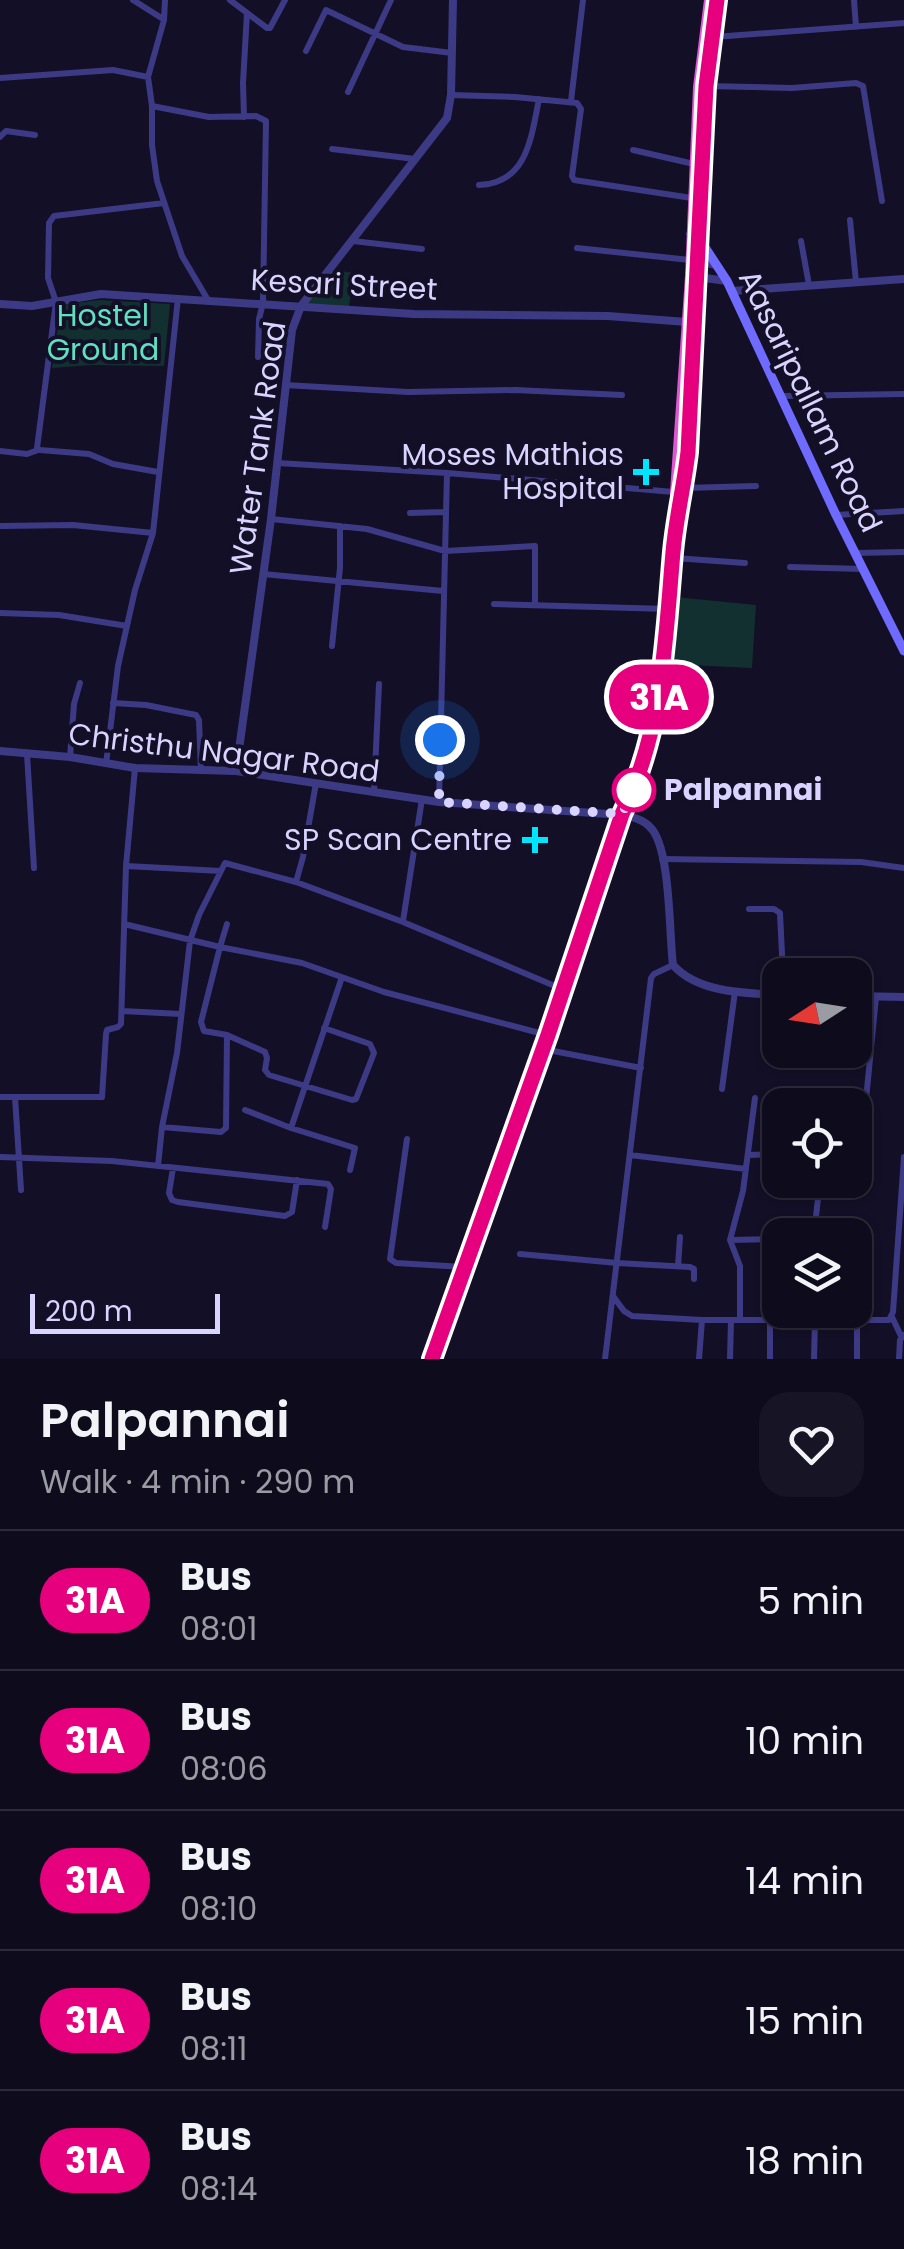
<!DOCTYPE html>
<html lang="en">
<head>
<meta charset="utf-8">
<style>
	:root { --surface:#0e0b1c; --page:#171425; --text:#f1f3f6; --muted:#9b9ba3; --line:#2e2b3b }
	body { margin:0; font-family:Poppins,sans-serif; background:var(--page); color:var(--text); height:100vh; display:flex; flex-direction:column; font-size:38px; white-space:nowrap }
	* { box-sizing:border-box; margin:0 }
	p { font-size:32px; color:var(--muted) }
	.icon { flex:none; width:55px; height:55px; fill:none; stroke:currentColor; stroke-width:2; stroke-linecap:round; stroke-linejoin:round }
	.map { position:relative; height:1359px; overflow:hidden }
	.side { display:flex; flex-direction:column; background:var(--surface); flex:1 }
	.side>* { flex:none }
	.badge { padding:0 20px; border-radius:32px; font-size:35px; line-height:65px }
	.needle { width:65px; rotate:258deg }
	.buttons { position:absolute; left:762px; top:958px; display:grid; gap:20px }
	.buttons a { display:grid; place-items:center; width:110px; height:110px; border-radius:20px; background:var(--surface); box-shadow:0 2px 8px #0004,0 0 0 2px var(--line); font-size:50px }
	.scale { position:absolute; left:30px; bottom:25px; width:190px; box-sizing:border-box; padding-left:10px; border:5px solid #d9d4ff; border-top:0; font-size:28px; line-height:35px; white-space:nowrap; color:#d9d4ff; -webkit-text-stroke:8px #130f26; paint-order:stroke }
	.you { position:absolute; width:50px; height:50px; margin:-25px; border:8px solid #fff; border-radius:50%; background:#1a73e8; box-shadow:0 0 0 15px #1a73e833 }
	.map>.badge { position:absolute; translate:-50% -50%; box-shadow:0 0 0 5px #fff }
	.round { display:grid; place-items:center; flex:none; width:105px; height:105px; border-radius:30px; background:var(--page) }
	.overview { display:flex; align-items:center; justify-content:space-between; height:170px; padding:0 40px }
	h1 { font-size:48px; font-weight:600; line-height:75px }
	ul { padding:0; list-style:none }
	li { display:flex; align-items:center; gap:30px; height:140px; padding:0 40px; border-top:2px solid var(--line) }
	li div { flex:1 }
	li b { display:block; font-size:38px }
	li em { font-style:normal }
	li .badge { min-width:110px; font-weight:700; text-align:center }
	.map>svg:first-child { display:block }
	.green { fill:#12302f }
	.lines { fill:none; stroke-linecap:round; stroke-linejoin:round }
	.minor { stroke:#3d3a85; stroke-width:6 }
	.tertiary { stroke:#3d3a85; stroke-width:8 }
	.secondary { stroke:#6f6bff; stroke-width:9 }
	.trunk { stroke:#e055d1; stroke-width:10 }
	.line-casing { stroke:#fff; stroke-width:22 }
	.line { stroke:#e6007e; stroke-width:15 }
	.walk { stroke:#d9d4ff; stroke-width:10; stroke-dasharray:0 18 }
	.poi-dot { fill:#00e5ff; stroke:#130f26; stroke-width:4 }
	.stop-dot { fill:#fff; stroke:#e6007e; stroke-width:5 }
	.labels { text-anchor:middle; stroke-width:8; stroke-linejoin:round; paint-order:stroke }
	.street-label { font-size:30px; fill:#d9d4ff; stroke:#130f26 }
	.park-label { font-size:30px; fill:#5fe0c0; stroke:#130f26 }
	.poi-label { font-size:30px; fill:#d9d4ff; stroke:#130f26; text-anchor:end }
	.stop-label { font-size:30px; font-weight:bold; fill:#d9d4ff; stroke:#130f26; text-anchor:start }
</style>
</head>
<body>
<div class="map">
<svg width="904" height="1359" viewBox="0 0 904 1359">
	<rect width="100%" height="100%" fill="#130f26"/>
	<path class="green" d="M334,270L354,273L349,307L303,305Z
		M99,300L170,304L164,366L91,365L52,368L61,305Z
		M675,597L756,605L752,668L668,664Z"/>
	<g class="lines">
		<path class="minor" d="M133,0L163,19
			M165,0L164,20L148,77L152,106V145L157,181L182,256L208,300
			M230,0L267,28H270L285,0
			M854,0L856,27
			M714,37L904,23
			M306,51L326,10L403,47L452,53
			M0,78L113,70L148,77
			M706,86L792,88L856,83L863,86L882,201
			M348,92L391,0
			M451,95L515,97L577,103L581,109L572,176L574,180L692,198
			M571,101L583,0
			M152,106L209,117L256,116L266,121L263,303L259,319L258,357
			M244,117L243,83L247,13
			M0,137L6,131L35,135
			M332,149L415,159
			M633,150L694,164
			M479,185C527,183 531,139 539,99
			M850,220L856,282
			M353,241L422,249
			M801,241L809,285
			M577,248L690,260L716,266
			M285,385L408,392L515,390L622,395
			M782,396L904,394
			M0,451L27,454L38,450
			M277,463L447,473L674,492
			M158,472L113,464L89,454L40,450L37,448L56,302L48,278L49,223L54,216L164,203
			M684,488L756,486
			M410,513L445,512
			M836,515L904,511
			M271,519L367,529L445,551L535,546V604
			M0,526L73,525L153,533
			M855,553L904,552
			M674,558L745,563
			M790,567L863,569
			M263,574L443,591
			M494,604L668,609
			M0,613L59,615L127,626
			M332,646L340,568V526
			M113,703L146,705L196,715L199,720L201,771
			M27,754L34,868
			M70,757L74,704L80,683
			M106,764L118,666L135,590L153,533L178,298
			M374,792L379,684
			M439,802L447,473
			M662,859L861,862L904,868
			M126,866L221,871L199,915L190,941L177,1053L162,1127L158,1166
			M221,871L225,863L296,882L303,857L316,783
			M296,882L403,922L562,989
			M749,909H774L780,913L783,975
			M403,921L422,799
			M124,924L220,947L201,1022L204,1031L227,1035L265,1052L267,1058L265,1070L269,1075L352,1100L356,1099L374,1053L370,1044L324,1028
			M227,924L220,947L302,963L384,992L547,1035
			M122,1011L181,1014
			M543,1049L641,1068
			M722,1089L735,991
			M0,1097H102L106,1034L107,1030L118,1027L121,1024L126,866L135,768
			M15,1097L21,1190
			M245,1110L291,1128L342,977
			M162,1127L221,1132L226,1128L227,1035
			M291,1128L355,1148L350,1170
			M407,1139L390,1259L396,1263L464,1267
			M855,1149L860,1146L862,1141L876,997
			M630,1155L746,1169
			M748,1155L780,1154
			M0,1157L112,1161L328,1184L331,1189L325,1227
			M173,1168L169,1193L172,1200L178,1202L285,1216L292,1212L297,1180
			M814,1235L820,1180
			M730,1240L780,1239
			M520,1254L617,1263L690,1267L694,1269V1279
			M678,1266L680,1237
			M613,1296L624,1311L632,1316L702,1320H889L893,1312L904,1157
			M892,1317L901,1336
			M740,1320V1266L730,1240L743,1191L755,1098
			M770,1321V1359
			M605,1359L651,978L654,974L673,965
			M699,1359L702,1320
			M730,1359L731,1320
			M814,1359L815,1320
			M857,1359V1320
			M899,1359L900,1340L904,1335"/>
		<path class="tertiary" d="M690,276L727,281
			M732,291L904,279
			M0,304L32,306L101,294L414,314L608,316L687,322
			M0,751L70,757L135,768L236,771L439,802L622,815C632,817 643,819 650,827C671,847 669,935 673,965C698,993 745,993 780,995
			M236,771L271,519L292,330L301,306L447,118L451,95L453,0
			M855,996L904,997"/>
		<path class="secondary" d="M691,234L697,235L727,281L836,515L904,651"/>
		<path class="trunk" d="M698,228L706,86L717,0
			M679,507L687,452L689,410
			M432,1359L548,1035L622,815C658,738 667,654 672,570C673,544 676,519 675,492L690,276L698,87L709,0"/>
	</g>
	<g class="lines">
		<defs>
			<path id="line" d="M432,1359L548,1035L622,814C663,729 665,644 673,552C676,518 684,486 688,452L706,86L717,0"/>
		</defs>
		<use href="#line" class="line-casing"/>
		<use href="#line" class="line"/>
		<path class="walk" d="M440,740L439,802L622,814L634,790"/>
	</g>
	<g class="poi-dot">
		<path d="M641 457h10v10h10v10h-10v10h-10v-10h-10v-10h10z"/>
		<path d="M530 825h10v10h10v10h-10v10h-10v-10h-10v-10h10z"/>
	</g>
	<circle class="stop-dot" cx="634" cy="790" r="20"/>
	<g class="labels">
		<g class="street-label">
			<text transform="translate(344 285) rotate(3)" y="10">Kesari Street</text>
			<text transform="translate(810 401) rotate(64)" y="10">Aasaripallam Road</text>
			<text transform="translate(258 448) rotate(-82)" y="10">Water Tank Road</text>
			<text transform="translate(224 753) rotate(7)" y="10">Christhu Nagar Road</text>
		</g>
		<g class="park-label">
			<text x="103" y="326">Hostel<tspan x="103" dy="34">Ground</tspan></text>
		</g>
		<g class="poi-label">
			<text x="624" y="465">Moses Mathias<tspan x="624" dy="34">Hospital</tspan></text>
			<text x="512" y="850">SP Scan Centre</text>
		</g>
		<g class="stop-label">
			<text x="664" y="800">Palpannai</text>
		</g>
	</g>
</svg>
<div class="buttons">
<a><svg class="needle" viewBox="-14 -14 28 28"><path d="M0-13l5 13h-10z" fill="#e53935"/><path d="M0 13l5-13h-10z" fill="#9b9ba3"/></svg></a>
<a><svg class="icon" aria-label="locate" viewBox="0 0 24 24"><circle cx="12" cy="12" r="6"/><path d="M12 2v4M12 18v4M2 12h4M18 12h4"/></svg></a>
<a><svg class="icon" aria-label="layers" viewBox="0 0 24 24"><path d="M12 4l9 5-9 5-9-5zM3 14l9 5 9-5"/></svg></a>
</div>
<div class="scale">200 m</div>
<div class="you" style="left:440px;top:740px"></div>
<b class="badge" style="left:659px;top:697px;background:#e6007e;color:#fff">31A</b>
</div>
<section class="side">
<div class="overview"><div><h1>Palpannai</h1><p>Walk · 4 min · 290 m</p></div><a class="round"><svg class="icon" aria-label="heart" viewBox="0 0 24 24"><path d="M12 20l-8-8c-3-5 5-10 8-4 3-6 11-1 8 4z"/></svg></a></div>
<ul>
<li><span class="badge" style="background:#e6007e;color:#fff">31A</span><div><b>Bus</b><p>08:01</p></div><em>5 min</em></li>
<li><span class="badge" style="background:#e6007e;color:#fff">31A</span><div><b>Bus</b><p>08:06</p></div><em>10 min</em></li>
<li><span class="badge" style="background:#e6007e;color:#fff">31A</span><div><b>Bus</b><p>08:10</p></div><em>14 min</em></li>
<li><span class="badge" style="background:#e6007e;color:#fff">31A</span><div><b>Bus</b><p>08:11</p></div><em>15 min</em></li>
<li><span class="badge" style="background:#e6007e;color:#fff">31A</span><div><b>Bus</b><p>08:14</p></div><em>18 min</em></li>
</ul>
</section>
</body>
</html>
